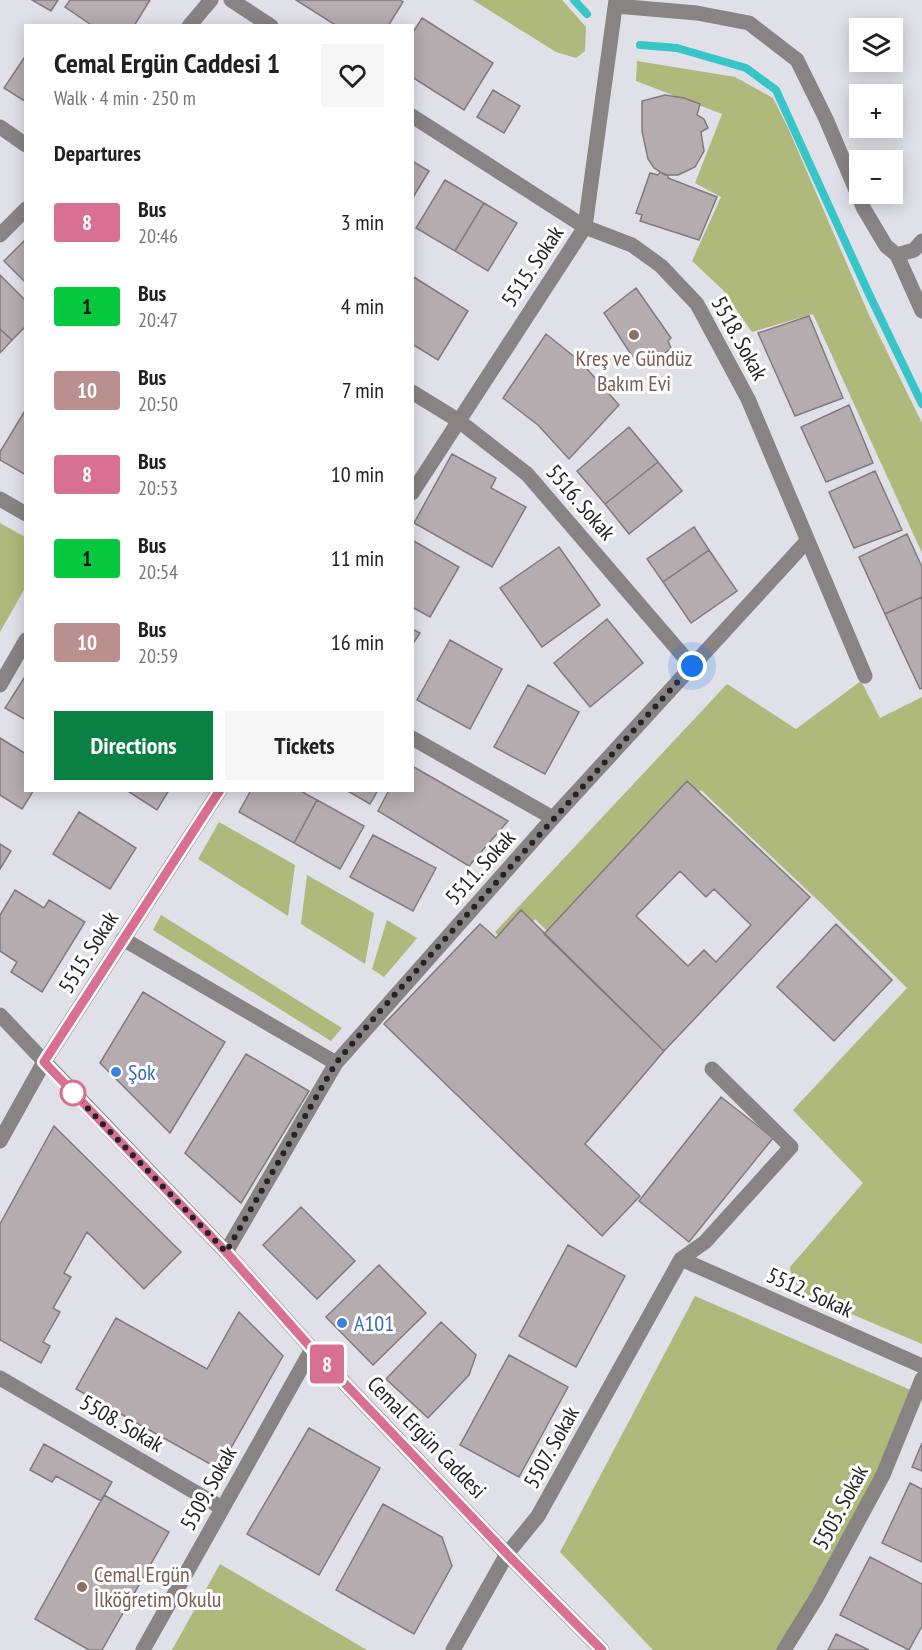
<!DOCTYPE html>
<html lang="en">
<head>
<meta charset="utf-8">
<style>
	:root { --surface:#fff; --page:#f6f6f6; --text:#202124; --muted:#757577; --accent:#0b8043 }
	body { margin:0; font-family:"PT Sans Narrow",sans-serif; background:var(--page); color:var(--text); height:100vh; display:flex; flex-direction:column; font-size:22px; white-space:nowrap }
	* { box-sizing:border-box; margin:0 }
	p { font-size:20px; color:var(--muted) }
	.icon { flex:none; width:33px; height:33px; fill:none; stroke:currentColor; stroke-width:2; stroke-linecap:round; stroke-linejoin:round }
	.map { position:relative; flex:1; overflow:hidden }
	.drawer { position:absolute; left:24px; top:24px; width:390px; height:768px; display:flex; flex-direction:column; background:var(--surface); border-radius:0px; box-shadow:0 3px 15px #0003 }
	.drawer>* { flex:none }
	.badge { padding:0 12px; border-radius:4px; font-size:21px; line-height:39px }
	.controls { position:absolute; left:849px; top:18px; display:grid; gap:12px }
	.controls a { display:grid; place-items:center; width:54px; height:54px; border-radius:0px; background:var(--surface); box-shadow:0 3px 15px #0003; font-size:30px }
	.you { position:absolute; width:30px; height:30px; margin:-15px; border:4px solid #fff; border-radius:50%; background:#1a73e8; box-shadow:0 0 0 9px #1a73e833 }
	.map>.badge { position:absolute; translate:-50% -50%; box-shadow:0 0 0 3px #fff }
	h2 { padding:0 30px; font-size:22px; line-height:54px }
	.round { display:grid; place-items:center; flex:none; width:63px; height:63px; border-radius:0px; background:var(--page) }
	.headline { display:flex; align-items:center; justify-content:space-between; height:102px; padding:0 30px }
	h1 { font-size:28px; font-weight:700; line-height:45px }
	.primary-button { display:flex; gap:12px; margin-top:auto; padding:12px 30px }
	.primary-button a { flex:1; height:69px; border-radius:0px; background:var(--accent); color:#fff; font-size:24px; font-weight:700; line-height:69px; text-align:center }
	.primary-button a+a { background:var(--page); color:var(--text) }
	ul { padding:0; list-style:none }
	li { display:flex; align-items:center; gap:18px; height:84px; padding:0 30px }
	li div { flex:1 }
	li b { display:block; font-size:22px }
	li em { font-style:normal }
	li .badge { min-width:66px; font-weight:700; text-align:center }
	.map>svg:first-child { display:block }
	.green { fill:#afb97b }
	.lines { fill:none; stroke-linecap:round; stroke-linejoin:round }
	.stream { stroke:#38c5c8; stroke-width:8 }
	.building { fill:#b4acaf; stroke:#827a7d; stroke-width:1.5; fill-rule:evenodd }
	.minor { stroke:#888484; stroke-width:15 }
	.line-casing { stroke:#fff; stroke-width:14 }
	.line { stroke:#d87093; stroke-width:9 }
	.walk { stroke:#242427; stroke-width:6; stroke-dasharray:0 10.8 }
	.education-dot { fill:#8d6e63; stroke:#fff; stroke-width:2 }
	.shop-dot { fill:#3f7fe0; stroke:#fff; stroke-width:2 }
	.stop-dot { fill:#fff; stroke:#d87093; stroke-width:3 }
	.labels { text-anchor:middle; stroke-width:6; stroke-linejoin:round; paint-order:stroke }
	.street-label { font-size:22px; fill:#242427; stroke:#fff }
	.education-label { font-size:22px; fill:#785e54; stroke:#fff }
	.shop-label { font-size:22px; fill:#366cbe; stroke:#fff; text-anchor:start }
</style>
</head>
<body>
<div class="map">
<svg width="922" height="1650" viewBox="0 0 922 1650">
	<rect width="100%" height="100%" fill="#dfe0e8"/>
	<path class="green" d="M473,0H562L586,27L585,51L576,58L556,52Z
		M637,61L735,77L773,98L788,128L869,315L922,423V553L813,314L752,332L723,290L692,261L721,197L695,183L722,114L636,81Z
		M0,523L25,537V588L0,632Z
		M861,681L880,718L922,697V1344L809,1296L791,1279L790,1267L863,1183L793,1110L907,988L824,906L701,790L558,942L535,919L510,947L495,932L727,684L796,729Z
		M219,822L295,865L288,916L198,859Z
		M307,875L374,913L365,964L301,924Z
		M161,915L342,1028L331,1041L153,930Z
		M387,920L417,938L384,977L372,969Z
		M695,1296L913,1391L872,1494L782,1650H653L560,1552Z
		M220,1564L367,1650H172Z"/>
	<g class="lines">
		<path class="stream" d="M574,0L587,14
			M640,45L677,48L746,68L776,90L869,294L922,404"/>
	</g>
	<path class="building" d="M32,0H58L51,11Z
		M70,0H150L134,26H93L65,7Z
		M296,0H400L403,2L388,26H337Z
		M422,18L493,63L464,110L412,77V34Z
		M26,55V102L4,88Z
		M493,90L520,106L504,133L477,117Z
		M665,95L684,98L700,104L697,115L704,119L708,128L701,132L704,151L695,167L678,175H665L654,168L648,159L642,131V101Z
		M412,161L429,171L412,199Z
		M660,172L668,175V178L717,197L699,240L640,221L642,215L636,213L650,173L658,175Z
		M445,180L484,203L455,251L416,228Z
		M484,203L517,223L488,271L455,251Z
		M26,239V283L4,261Z
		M0,275L26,301V326L12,340L0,329Z
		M412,276L468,311L438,360L412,344Z
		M636,288L671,338L668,341L671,348L649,366L644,356L636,362L604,313Z
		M809,316L843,398L795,416L758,333Z
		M0,329L12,340L0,353Z
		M546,334L581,362L619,405L569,459L538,425L503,398Z
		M849,405L873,463L826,482L801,427Z
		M26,409V475L0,460V452Z
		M629,427L658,462L605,504L577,471Z
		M452,454L496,478L491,488L526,507L492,567L414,523Z
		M658,462L682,491L629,534L605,504Z
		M875,471L902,530L854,548L829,492Z
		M694,527L709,550L663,582L647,559Z
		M907,534L922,567V597L885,614L859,557Z
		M412,540L459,567L430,617L412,607Z
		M559,547L600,605L542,647L500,588Z
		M709,550L737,591L691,623L663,582Z
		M922,597V688L920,689L885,614Z
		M607,619L643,663L590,707L554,663Z
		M412,629L420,633L412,645Z
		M450,640L502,669L470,729L417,700Z
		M26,675V720L5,708Z
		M528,685L579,712L545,774L494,747Z
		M0,738L26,754V790H34L22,809L0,795Z
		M412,766L508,821L469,866L378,811L389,790H412Z
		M687,781L810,897L664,1051L544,934ZM680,871L706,897L714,889L751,925L716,962L704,950L688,966L636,916Z
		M126,790H169L157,810Z
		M251,790H299L317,800L294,843L239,812Z
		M346,790H378L370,804Z
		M317,800L364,826L340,869L294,843Z
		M79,812L136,848L110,889L53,854Z
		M373,835L436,868L413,911L350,877Z
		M0,844L11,851L0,869Z
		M15,890L44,908L49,900L85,922L42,992L11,972L17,962L0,951V915Z
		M521,910L664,1051L585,1144L640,1196L602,1236L384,1024L480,924L496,938Z
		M836,924L892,980L834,1041L777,987Z
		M143,992L225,1042L170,1133L100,1063Z
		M246,1054L309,1091L241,1203L185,1153Z
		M721,1097L773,1138L689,1242L639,1201Z
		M54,1126L181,1252L144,1289L87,1232L64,1273L71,1277L53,1308L60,1312L43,1342L50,1346L41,1363L0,1340V1224Z
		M301,1207L355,1261L317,1299L263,1245Z
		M568,1245L625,1276L576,1367L519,1336Z
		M379,1265L426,1313L373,1365L326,1317Z
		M239,1312L283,1356L219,1469L76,1389L116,1318L207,1369Z
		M441,1322L476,1355L469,1375L428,1418L386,1379Z
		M509,1355L568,1387L519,1477L460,1445Z
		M309,1428L380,1468L319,1575L247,1534Z
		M922,1443V1471L912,1467Z
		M44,1444L112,1482L101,1501L56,1476L52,1482L30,1470Z
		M910,1483L922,1489V1562L882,1543Z
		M104,1495L169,1532L102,1650H89L35,1619Z
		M383,1504L442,1537L452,1566L414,1634L336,1590Z
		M870,1557L922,1584V1626L909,1650L840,1615Z
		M836,1634L869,1650H828Z"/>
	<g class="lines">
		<path class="minor" d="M231,0L271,26
			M616,6L697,13L749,23L797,60L826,119L864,209L886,246L897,255L914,250L922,241
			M189,26L211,0
			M412,116L585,227L632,245L661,266L697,304L748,399L865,676
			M0,127L26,145
			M0,235L26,209
			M897,255L922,311
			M412,392L459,421L527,474L692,666
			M412,493L585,227L616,0
			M0,499L26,514
			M0,685L26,640
			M412,738L553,818
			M123,939L336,1063
			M0,1015L226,1252L312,1349L507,1554L602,1650
			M0,1141L44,1062L220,790
			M226,1252L336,1063L553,818L807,541
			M681,1259L922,1366
			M0,1378L222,1508
			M143,1650L312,1349
			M453,1650L507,1554L538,1516L681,1259L705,1242L791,1147L712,1069
			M784,1650L817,1597L883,1475L922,1379"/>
	</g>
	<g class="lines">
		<defs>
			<path id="line" d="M220,790L44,1062L226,1252L312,1349L507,1554L602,1650"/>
		</defs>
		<use href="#line" class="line-casing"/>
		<use href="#line" class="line"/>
		<path class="walk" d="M73,1093L226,1252L336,1063L380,1011L692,666"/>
	</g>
	<g class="education-dot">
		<circle cx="634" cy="335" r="6"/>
		<circle cx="82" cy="1587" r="6"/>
	</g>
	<g class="shop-dot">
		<circle cx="116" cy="1072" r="6"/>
		<circle cx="342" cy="1323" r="6"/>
	</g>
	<circle class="stop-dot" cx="73" cy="1093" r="12"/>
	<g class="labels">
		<g class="street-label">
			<text transform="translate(532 266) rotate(-56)" y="8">5515. Sokak</text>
			<text transform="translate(740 338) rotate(61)" y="8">5518. Sokak</text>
			<text transform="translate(581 502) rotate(49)" y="8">5516. Sokak</text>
			<text transform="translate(480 867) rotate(-48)" y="8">5511. Sokak</text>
			<text transform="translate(88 952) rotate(-58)" y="8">5515. Sokak</text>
			<text transform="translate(810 1292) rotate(24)" y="8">5512. Sokak</text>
			<text transform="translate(122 1423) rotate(30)" y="8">5508. Sokak</text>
			<text transform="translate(427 1437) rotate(46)" y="8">Cemal Ergün Caddesi</text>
			<text transform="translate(551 1447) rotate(-61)" y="8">5507. Sokak</text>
			<text transform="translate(208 1488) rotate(-61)" y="8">5509. Sokak</text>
			<text transform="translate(840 1507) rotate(-62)" y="8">5505. Sokak</text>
		</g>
		<g class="education-label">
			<text x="634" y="366">Kreş ve Gündüz<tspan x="634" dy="25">Bakım Evi</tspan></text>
			<text x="94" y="1582" text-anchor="start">Cemal Ergün<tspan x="94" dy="25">İlköğretim Okulu</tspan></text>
		</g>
		<g class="shop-label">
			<text x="128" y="1080">Şok</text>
			<text x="354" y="1331">A101</text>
		</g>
	</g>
</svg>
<div class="controls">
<a><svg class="icon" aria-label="layers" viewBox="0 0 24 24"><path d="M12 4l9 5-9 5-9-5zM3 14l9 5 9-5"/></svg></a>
<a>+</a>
<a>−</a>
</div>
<div class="you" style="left:692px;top:666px"></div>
<b class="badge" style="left:327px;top:1364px;background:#d87093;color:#fff">8</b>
<section class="drawer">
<div class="headline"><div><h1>Cemal Ergün Caddesi 1</h1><p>Walk · 4 min · 250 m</p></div><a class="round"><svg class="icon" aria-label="heart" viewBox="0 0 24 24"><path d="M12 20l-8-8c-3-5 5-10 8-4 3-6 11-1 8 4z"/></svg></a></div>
<h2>Departures</h2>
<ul>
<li><span class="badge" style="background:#d87093;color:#fff">8</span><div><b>Bus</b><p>20:46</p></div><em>3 min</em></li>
<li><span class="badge" style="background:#06c73d;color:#111">1</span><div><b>Bus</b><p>20:47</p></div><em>4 min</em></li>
<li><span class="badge" style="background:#bc8f8f;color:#fff">10</span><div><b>Bus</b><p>20:50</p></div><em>7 min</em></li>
<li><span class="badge" style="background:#d87093;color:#fff">8</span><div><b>Bus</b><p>20:53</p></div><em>10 min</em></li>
<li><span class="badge" style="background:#06c73d;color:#111">1</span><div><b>Bus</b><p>20:54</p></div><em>11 min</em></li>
<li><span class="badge" style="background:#bc8f8f;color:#fff">10</span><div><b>Bus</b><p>20:59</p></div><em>16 min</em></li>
</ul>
<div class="primary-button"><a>Directions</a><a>Tickets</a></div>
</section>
</div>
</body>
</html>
